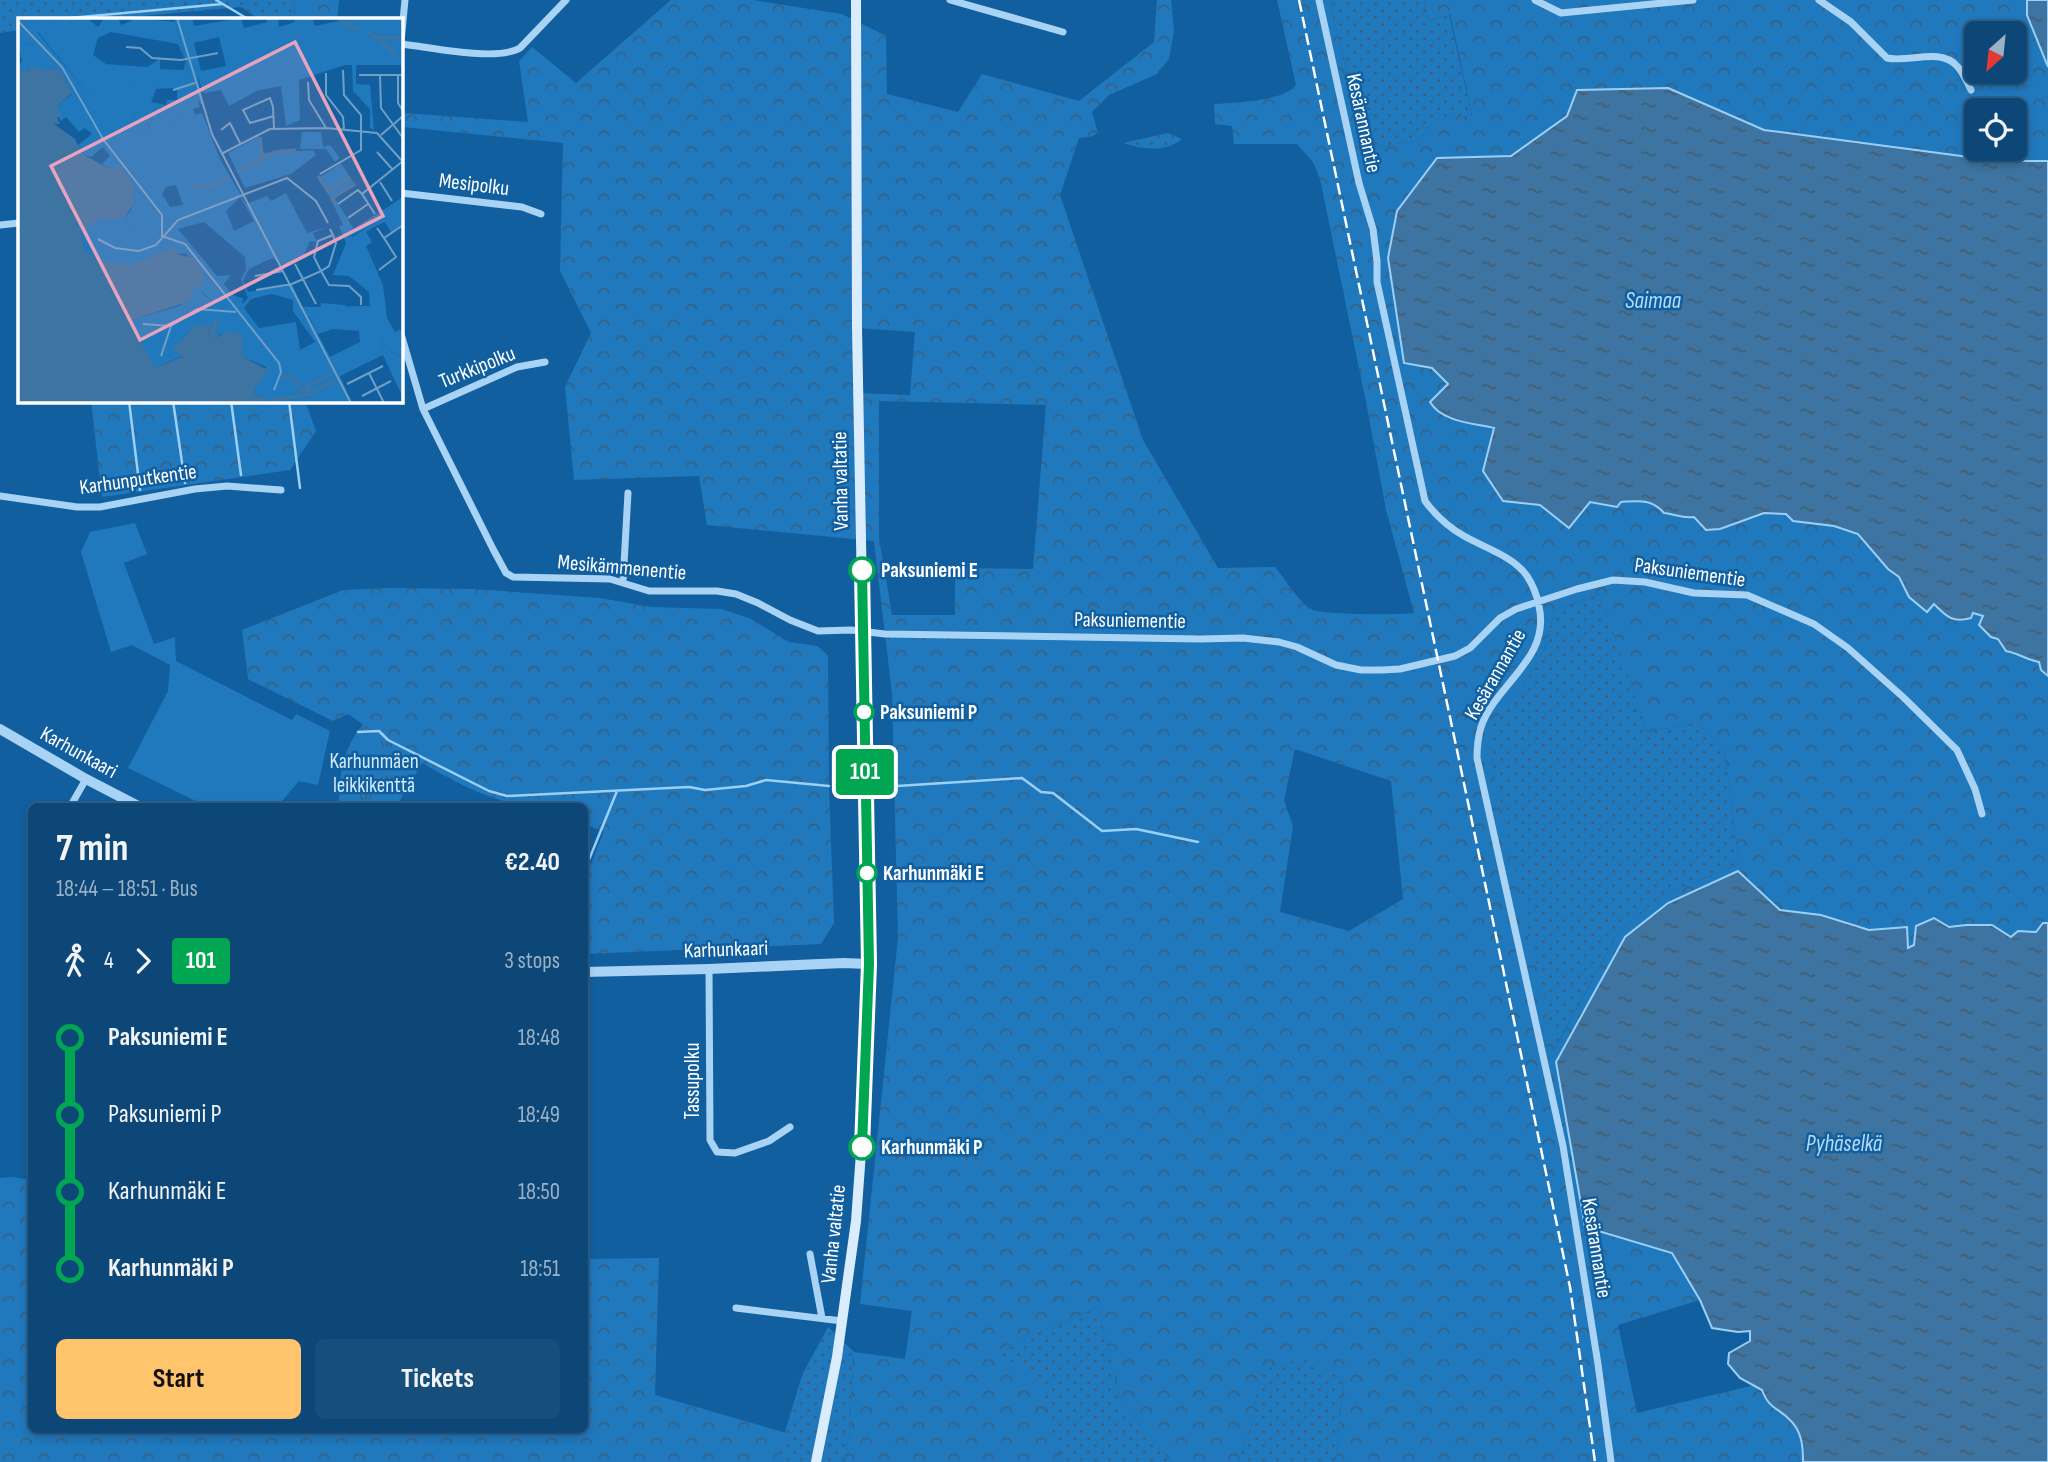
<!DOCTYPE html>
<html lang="en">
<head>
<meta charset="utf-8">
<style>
	:root { --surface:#0d4777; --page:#164e7c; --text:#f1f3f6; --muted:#9ab2c6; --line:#2d5f89; --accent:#ffc46c }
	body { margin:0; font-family:"Sofia Sans Condensed",sans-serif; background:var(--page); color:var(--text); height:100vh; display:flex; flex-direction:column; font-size:26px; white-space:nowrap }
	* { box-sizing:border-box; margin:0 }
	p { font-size:23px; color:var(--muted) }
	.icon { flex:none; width:38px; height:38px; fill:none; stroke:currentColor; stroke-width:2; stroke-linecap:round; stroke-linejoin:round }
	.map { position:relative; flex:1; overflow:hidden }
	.panel { position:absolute; left:28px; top:803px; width:560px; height:630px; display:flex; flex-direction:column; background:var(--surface); border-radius:10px; box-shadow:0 4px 10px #0003,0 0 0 2px var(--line) }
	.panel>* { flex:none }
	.badge { padding:0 14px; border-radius:5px; font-size:24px; line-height:46px }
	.needle { width:46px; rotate:207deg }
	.fabs { position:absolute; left:1964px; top:21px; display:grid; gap:14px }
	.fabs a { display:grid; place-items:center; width:63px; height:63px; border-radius:10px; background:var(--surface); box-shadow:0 4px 10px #0003,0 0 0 2px var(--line); font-size:35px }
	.map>.badge { position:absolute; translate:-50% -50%; box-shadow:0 0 0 4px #fff }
	.legs { display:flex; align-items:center; gap:10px; height:77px; padding:0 28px; font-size:23px }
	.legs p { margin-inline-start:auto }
	.head { display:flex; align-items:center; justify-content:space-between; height:119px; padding:0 28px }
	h1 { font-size:38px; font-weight:700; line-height:52px }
	.cta { display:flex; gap:14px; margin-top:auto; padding:14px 28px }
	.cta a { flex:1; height:80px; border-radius:10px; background:var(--accent); color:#111; font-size:28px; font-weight:700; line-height:80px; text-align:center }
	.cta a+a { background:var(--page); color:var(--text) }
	ul { padding:0 28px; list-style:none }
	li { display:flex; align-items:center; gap:24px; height:77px; font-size:26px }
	li i { display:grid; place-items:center; width:10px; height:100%; margin:0 9px; background:currentColor }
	li i::after { content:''; width:18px; height:18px; margin:-9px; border:5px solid; border-radius:50%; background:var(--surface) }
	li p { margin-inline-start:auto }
	li:first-child i { background:linear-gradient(#0000 50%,currentColor 0) }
	li:last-child i { background:linear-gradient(currentColor 50%,#0000 0) }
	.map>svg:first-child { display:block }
	.grass { fill:url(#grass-dots) }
	.forest { fill:url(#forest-crowns); fill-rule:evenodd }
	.park { fill:url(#park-tufts) }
	.pitch { fill:#2078bd }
	.water { fill:url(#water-ripples); stroke:#9ad0f8; stroke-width:2 }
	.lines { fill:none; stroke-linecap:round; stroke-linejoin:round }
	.stream { stroke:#9ad0f8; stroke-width:2.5 }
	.minor { stroke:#a8d3f5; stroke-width:7 }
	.tertiary { stroke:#a8d3f5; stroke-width:10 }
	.secondary { stroke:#d9edfe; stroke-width:10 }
	.rail { stroke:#fff; stroke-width:2.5; stroke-dasharray:12 5; stroke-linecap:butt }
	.line-1-casing { stroke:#fff; stroke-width:16 }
	.line-1 { stroke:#00a651; stroke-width:10 }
	.stop-1-dot { fill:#fff; stroke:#00a651; stroke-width:3.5 }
	.labels { text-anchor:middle; stroke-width:5; stroke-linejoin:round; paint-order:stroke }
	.street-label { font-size:21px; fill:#fff; stroke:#115f9f }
	.stop-label { font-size:21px; font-weight:bold; fill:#fff; stroke:#115f9f; text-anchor:start }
	.park-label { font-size:21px; fill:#d1ebfe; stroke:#115f9f }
	.water-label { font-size:23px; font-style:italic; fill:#b5ddfb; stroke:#115f9f }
	.inset-river { fill:none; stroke:#3d74a1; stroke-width:3.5 }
	.inset-road { fill:none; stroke:#709fc5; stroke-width:2 }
	.view { fill:#e7a3bd; fill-opacity:0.15; stroke:#e7a3bd; stroke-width:3.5 }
	.inset-edge { fill:none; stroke:#fff; stroke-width:3.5 }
</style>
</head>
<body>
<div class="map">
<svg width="2048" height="1462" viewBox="0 0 2048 1462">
	<defs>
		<pattern id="grass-dots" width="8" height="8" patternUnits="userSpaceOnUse" patternTransform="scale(1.75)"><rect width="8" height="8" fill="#2078bd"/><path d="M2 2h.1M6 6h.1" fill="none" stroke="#366284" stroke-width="1.8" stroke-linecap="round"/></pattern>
		<pattern id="forest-crowns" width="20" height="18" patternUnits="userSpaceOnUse" patternTransform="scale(1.75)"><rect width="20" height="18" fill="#2078bd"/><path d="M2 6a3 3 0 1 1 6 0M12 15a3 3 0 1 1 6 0" fill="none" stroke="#366284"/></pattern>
		<pattern id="park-tufts" width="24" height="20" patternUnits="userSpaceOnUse" patternTransform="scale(1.75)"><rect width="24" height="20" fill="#2078bd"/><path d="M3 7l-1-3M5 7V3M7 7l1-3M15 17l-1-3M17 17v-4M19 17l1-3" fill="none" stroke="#366284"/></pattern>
		<pattern id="water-ripples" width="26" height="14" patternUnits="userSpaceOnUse" patternTransform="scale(1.75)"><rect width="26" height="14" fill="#3d74a1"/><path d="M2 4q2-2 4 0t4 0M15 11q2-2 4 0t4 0" fill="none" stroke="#455e72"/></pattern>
	</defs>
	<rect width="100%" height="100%" fill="#115f9f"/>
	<path class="grass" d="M0,0H294L295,19H259L241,7L109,19H19V30L0,33Z
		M1341,0H1424L1429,21L1449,14L1472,116L1434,120L1420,140L1365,149L1330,2Z
		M1168,133L1182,139C1165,153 1142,149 1123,143Z
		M1601,594L1647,732L1696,723L1724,748L1739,864L1661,896L1618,933L1554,1050L1490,753C1488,711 1514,698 1535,667C1546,650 1550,628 1555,609Z
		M1098,1307L1122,1404L1172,1462H1063L1055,1442L995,1351Z
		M828,1327L854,1352L849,1436L844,1462H776L802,1375Z
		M1307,1356L1344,1381L1335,1462H1238L1253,1421L1260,1371Z"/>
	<path class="forest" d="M294,0H339L337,19H295Z
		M671,0H753L842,14L886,36L887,94L958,112L982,74L1079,101L1154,42L1157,0H1171L1174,31L1169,59L1157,74L1109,95L1092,112L1098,133L1090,137L1079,138L1060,195L1143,440L1218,568L1275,567C1286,580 1297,600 1311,609C1319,615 1402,615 1414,613L1386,510L1366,402L1320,179L1313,162L1297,144H1234L1232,126L1215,124L1214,104C1236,102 1282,102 1296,85L1277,0H1341L1330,3L1365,149L1420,140L1434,120L1472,115L1450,14L1429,21L1424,0H2027V16L2048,67V161H1999L1764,130L1668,88L1567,116L1511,156L1437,158L1432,368L1449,384L1430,401L1447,417L1494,428L1483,471L1503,501L1540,505L1569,528L1590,502L1607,506L1621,502L1649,501L1664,513L1688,518L1694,517L1698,523L1721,529L1764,513L1786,514L1793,521L1834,526L1858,534L1888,569L1899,577L1909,597L1927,611L1934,604L1983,616L2006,651C2018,653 2027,660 2040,662L2041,670L2048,676V923L2043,924L2036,932L2018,931L2012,938L1966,925L1949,927L1908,948L1907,927L1869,930L1821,915L1780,910L1738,871L1585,1227L1672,1253L1700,1300L1618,1325L1637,1413L1755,1385L1763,1390L1767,1402L1791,1420L1802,1440L1803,1462H1335L1344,1381L1307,1357L1260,1371L1253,1421L1238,1462H1172L1122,1404L1098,1307L996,1351L1040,1383L1055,1442L1063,1462H844L849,1436L854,1352L905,1359L912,1311L860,1304L898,938L892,694L874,541L707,525L699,476L574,480L565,387L591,333L560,271L563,143L403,127L404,113L528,122L519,61L532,47L576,83ZM1976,33H2014V72H1976ZM1976,110H2014V149H1976ZM857,328L915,332L910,395L858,393ZM879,401L1046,405L1033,569L955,568V615H892L879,538ZM1600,594L1647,732L1696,723L1724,748L1739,864L1661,896L1618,933L1555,1049L1490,753C1489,711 1514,698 1535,667C1546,650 1550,628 1555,609ZM1295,749L1391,781L1403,899L1349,931L1280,912L1293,826L1284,800Z
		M91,401H305L316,431L290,470L102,497Z
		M388,588L474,589L600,598L651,607L721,609L749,618L789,642L817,646L828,655L829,789L834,923L821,944L585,954V879L604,831L585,825L584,807C565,807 543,810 525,806C464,796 398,748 348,714L333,721L248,679L242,630L343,590Z
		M12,1177L31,1180L32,1430H584L585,1259L659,1258L655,1395L786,1433L776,1462H0V1178Z"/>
	<path class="park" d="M363,724L422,763L396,807H346L339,802C340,769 342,751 363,724Z"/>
	<path class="pitch" d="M135,523L147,554L124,563L154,644L175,637L176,661L292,720L296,714L330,731L318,785L299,781L277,807H208L128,768L168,691L170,665L132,645L111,652L81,552L90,532Z"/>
	<path class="water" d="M2027,0H2048V67L2027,15Z
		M1668,88L1764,130L1999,161H2048V676L2041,670L2039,662C2027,660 2018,653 2006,651L1998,639L1991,637L1979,625L1983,616L1973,613L1971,618C1952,623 1947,617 1934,604L1927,612L1909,597L1899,577L1888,569L1858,534L1834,526L1793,521L1786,514L1764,513L1720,529L1706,530L1694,517C1683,519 1675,514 1664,513C1651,498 1638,501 1621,502L1617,507L1590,502L1569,528L1540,505L1503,501L1483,471L1494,428C1472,423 1442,422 1430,402L1448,384L1432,368L1404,363L1388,258L1397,211L1437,158L1511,156L1567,116L1577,90Z
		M1738,871L1780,910L1821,915L1869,930L1907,927L1908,948L1914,945L1916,926L1934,918L1949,927L1966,925H1992L2011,937L2018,931L2036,932L2043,923H2048V1462H1803C1803,1446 1802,1431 1789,1419C1777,1407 1769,1409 1762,1390L1740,1378L1728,1364L1729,1353L1750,1341V1331L1738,1332L1712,1328L1700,1300L1672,1253L1585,1227L1556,1062L1625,937L1668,903Z"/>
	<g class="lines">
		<path class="stream" d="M216,0L248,19
			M59,19L222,4
			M129,401L140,490
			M173,401L185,483
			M231,401L241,475
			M289,401L300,488
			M358,732L379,731L388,740L489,791L507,796L689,787L705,790L746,786L766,780L829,786
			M897,786L1022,778L1041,792L1053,793L1102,831L1136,829L1198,842
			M584,872L617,791"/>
		<path class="minor" d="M950,0L1063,32
			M1319,0L1359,183L1373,229L1377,261V282L1425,501C1436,516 1448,527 1464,536C1485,548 1513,556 1527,576C1533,585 1537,596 1539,606C1551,659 1496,683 1481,727C1478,737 1477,747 1477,758L1563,1146L1598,1364L1611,1462
			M1535,0L1561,13L1693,0
			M1819,0L1851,22L1887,58C1909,63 1940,47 1957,66C1963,72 1967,82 1971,90
			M401,42L405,0
			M401,44C430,47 496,62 520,48L566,0
			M401,193L522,207L541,214
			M0,225L19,223
			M401,334L423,409L493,549L506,573L513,577L610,579L649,591H717L736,594L758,603L790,620L818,631L851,630L885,634L1200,639L1243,638L1279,642L1297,647L1336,665L1361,670H1382L1400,669L1455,656L1470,648L1500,618L1516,609L1577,589L1613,580L1645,582L1694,593L1747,595L1814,624L1848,648L1903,697L1957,750L1975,789L1982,814
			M423,409L517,367L545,362
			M0,496L77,507H100L195,489L227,486L281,490
			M623,582L628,493
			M70,807L86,779
			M709,969L710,1140L717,1152L735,1153L769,1141L790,1127
			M810,1254L822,1318
			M736,1308L842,1321"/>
		<path class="tertiary" d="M0,729L86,779L140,807
			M584,972L709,969L843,963L869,964"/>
		<path class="secondary" d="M816,1462L837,1357L856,1221L863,1125L869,964L857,328L856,0"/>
		<path class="rail" d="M1299,0L1570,1287L1595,1462"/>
	</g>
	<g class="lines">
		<defs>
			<path id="line-1" d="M862,1147L869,964L862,570"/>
		</defs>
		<use href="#line-1" class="line-1-casing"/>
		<use href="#line-1" class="line-1"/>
	</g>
	<g class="stop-1-dot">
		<circle cx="862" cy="570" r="12"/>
		<circle cx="864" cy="712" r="9"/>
		<circle cx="867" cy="873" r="9"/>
		<circle cx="862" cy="1147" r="12"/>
	</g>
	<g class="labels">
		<g class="street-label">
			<text transform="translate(1364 123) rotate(78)" y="7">Kesärannantie</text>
			<text transform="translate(474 184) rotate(7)" y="7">Mesipolku</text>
			<text transform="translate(477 367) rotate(-22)" y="7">Turkkipolku</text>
			<text transform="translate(138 479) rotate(-8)" y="7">Karhunputkentie</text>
			<text transform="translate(840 481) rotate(-91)" y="7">Vanha valtatie</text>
			<text transform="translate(622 567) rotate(5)" y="7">Mesikämmenentie</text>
			<text transform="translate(1690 572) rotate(8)" y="7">Paksuniementie</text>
			<text transform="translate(1130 620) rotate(1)" y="7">Paksuniementie</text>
			<text transform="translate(1495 674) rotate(-60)" y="7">Kesärannantie</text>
			<text transform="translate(79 752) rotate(29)" y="7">Karhunkaari</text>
			<text transform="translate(726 949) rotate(-2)" y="7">Karhunkaari</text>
			<text transform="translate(692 1081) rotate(-90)" y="7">Tassupolku</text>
			<text transform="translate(833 1234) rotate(-84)" y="7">Vanha valtatie</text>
			<text transform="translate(1597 1248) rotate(81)" y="7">Kesärannantie</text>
		</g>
		<g class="stop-label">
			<text x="881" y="577">Paksuniemi E</text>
			<text x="880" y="719">Paksuniemi P</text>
			<text x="883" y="880">Karhunmäki E</text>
			<text x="881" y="1154">Karhunmäki P</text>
		</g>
		<g class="park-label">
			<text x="374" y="768">Karhunmäen<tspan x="374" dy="24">leikkikenttä</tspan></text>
		</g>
		<g class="water-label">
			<text x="1653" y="308">Saimaa</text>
			<text x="1844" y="1151">Pyhäselkä</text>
		</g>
	</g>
	<g transform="translate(18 18)">
		<rect width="385" height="385" fill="#115f9f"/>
		<path d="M156,0H162L171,17L186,90L177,78ZM19,14L73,79L42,103L39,88L54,76L27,54L35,48L26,53L13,48L9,55H3L0,48L4,43L0,29L15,25ZM334,47H338V66L352,67L356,112L352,110V91L335,73ZM118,63H141L133,84L165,97L155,109L130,105L132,111L122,115L114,95L122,94L115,68ZM117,167L143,200V220L139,224L115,213L106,200L113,192ZM385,179V188L373,198L332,218L327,211H336ZM194,263L207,278L199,288L183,273ZM364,320L372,333L385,340V380L365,337Z" fill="#2078bd"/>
		<path d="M0,0H69L80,9L86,0H100L103,7L119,0L157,4L167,42L160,26L93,14L80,20L75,37L88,46L129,49L142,41V51L166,52L167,43L182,89L175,91L177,97L184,95L202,141L228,186L249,178L253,183L268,175L289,215L310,209L295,215L299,224L292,223L284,240L264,247L254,240L231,251L225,263L230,274L274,267L285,289L352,288L351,274L331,258L315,257L328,225L321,208L325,207L302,159L323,145L336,165L316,179L336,211H328L334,219L385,188V206L373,214L367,204L356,209L348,214L354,224L348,228L365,267L369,300L377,314L382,311L385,315V340L372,333L364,321L365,337L322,358L334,385H244L247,380L236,376L237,370L248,349L225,339L221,318L203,316L195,321L201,305L197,301L190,321L193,307L169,315L163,322L166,338L137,349L110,303L161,288L172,279L176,271L173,241L168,236L146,234L112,247L82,243L67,233L63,214L80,201L98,197L90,150L84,146L92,138L85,129L73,139L63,136L60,127L74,116L67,110L61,114L48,99L42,103L48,88L73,79L20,14L15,25L0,29ZM119,63H141L133,84L164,97L156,108L134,94L129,98L132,111L122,115L114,95L123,94L124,78L115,68ZM159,70V82H149L148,87L133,84L136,71ZM158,167L165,187L152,189L144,176L148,169ZM117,168L143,200L139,224L125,210L115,213L106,200L116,185ZM222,179L236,203L216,213L208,193ZM186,204L227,239L228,251L223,261L230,280L224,286L225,280L216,278L206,266L213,257L199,258L160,211ZM194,263L207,278L198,287L183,274ZM253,276L275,282V293L297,324L282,332L278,304L241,310L226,290L233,281ZM322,288L327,302L341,313L342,324L312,339L291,299ZM162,0H174L176,8L223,0L226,10L249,4L248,0H260L261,9L277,4V0H294L297,8L334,0H385V47H327L281,62L282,102L268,108L263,68L239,73L211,88L203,72L185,75ZM201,19L208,48L183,53L176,25ZM241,118L243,135L295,132L298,137L273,156L227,170L210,135Z" fill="#2078bd" fill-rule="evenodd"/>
		<path d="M303,285L327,287V302L340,303L341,313L315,311L300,316L291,298L302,295Z" fill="#2078bd"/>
		<path d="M284,114H303L305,129L312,127L322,140L317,144L308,131H282Z" fill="#2078bd"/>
		<path d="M37,45L27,55L36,50L42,52L54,75L39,88L44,98L39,100L42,106H36L57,121L64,136L90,150L102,148L116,166L115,185L106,200L81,202L63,214L67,233L83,242L112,247L156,229L162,237L176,240L184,251L185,266L176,271L172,283L111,303L137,349L165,339L154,331L179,306L193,307L190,321L196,300L201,305L196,320L212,313L223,316L225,339L250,352L237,370L236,376L247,380L244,385H0V48L7,55L6,48L9,55L13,48L26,52Z" fill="#3d74a1"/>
		<path class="inset-river" d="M321,0L325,6L342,11M350,14L357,19L385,20M363,22L378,38M242,119L244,140M219,154L257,134L278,132M300,158L310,173L332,159M172,170L196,167L211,159M317,186L314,180L337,166M338,211L359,198M264,359L276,361L287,375M291,373L288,369L313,356M250,383L293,376L316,363"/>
		<path class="inset-road" d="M159,0L194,116L333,385M0,3L44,49L85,121L144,197V218L167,226L261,345L263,354L256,372M108,29L122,30L134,40L163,42L200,35M308,55V77L325,99L326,111M341,57H385M362,57L363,90L385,120M380,58V85L385,93M290,64L291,82L308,110M155,72L177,65M256,98L232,105L225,92L252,80L255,89L256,110M203,112L212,105L222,125M363,117L385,98M359,134L375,152M203,136L252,111L308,110L359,115L385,144M302,156L343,132V97L326,77L325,52M362,164L374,183M320,186L340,172L344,176M357,196L344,176L385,143M330,200L350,186M359,210L366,220L385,207M312,211L315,217L318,225L311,248L303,253L296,239L300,223L315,217M80,221L97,230L121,233L138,227L160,202L269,160L298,183L310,205M277,246L298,286M361,252L378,239L366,220M237,258L265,253M238,272L274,266L303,253L311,267L331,268L343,279V287M125,306L153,308M143,338L153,308L179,291L218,294M351,355L366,385M329,366L365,348M344,378L373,363"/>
		<path class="view" d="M277,24L365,198L122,322L33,148Z"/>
		<rect width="385" height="385" class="inset-edge"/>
	</g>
</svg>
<div class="fabs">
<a><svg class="needle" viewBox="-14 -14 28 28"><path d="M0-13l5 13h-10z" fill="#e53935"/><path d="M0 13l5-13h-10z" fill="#9ab2c6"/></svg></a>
<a><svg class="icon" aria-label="locate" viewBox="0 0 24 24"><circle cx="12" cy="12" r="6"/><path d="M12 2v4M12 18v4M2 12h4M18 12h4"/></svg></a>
</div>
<b class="badge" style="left:865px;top:772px;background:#00a651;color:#fff">101</b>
<section class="panel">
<div class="head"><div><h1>7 min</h1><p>18:44 – 18:51 · Bus</p></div><b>€2.40</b></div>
<div class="legs"><svg class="icon" aria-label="walk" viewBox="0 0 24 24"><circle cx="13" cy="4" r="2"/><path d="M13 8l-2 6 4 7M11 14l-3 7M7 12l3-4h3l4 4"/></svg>4<svg class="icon" aria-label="forward" viewBox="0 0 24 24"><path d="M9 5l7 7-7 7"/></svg><b class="badge" style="background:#00a651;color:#fff">101</b><p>3 stops</p></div>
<ul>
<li><i style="color:#00a651"></i><b>Paksuniemi E</b><p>18:48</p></li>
<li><i style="color:#00a651"></i><span>Paksuniemi P</span><p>18:49</p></li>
<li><i style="color:#00a651"></i><span>Karhunmäki E</span><p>18:50</p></li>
<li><i style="color:#00a651"></i><b>Karhunmäki P</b><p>18:51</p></li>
</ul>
<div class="cta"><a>Start</a><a>Tickets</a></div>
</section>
</div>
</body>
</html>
